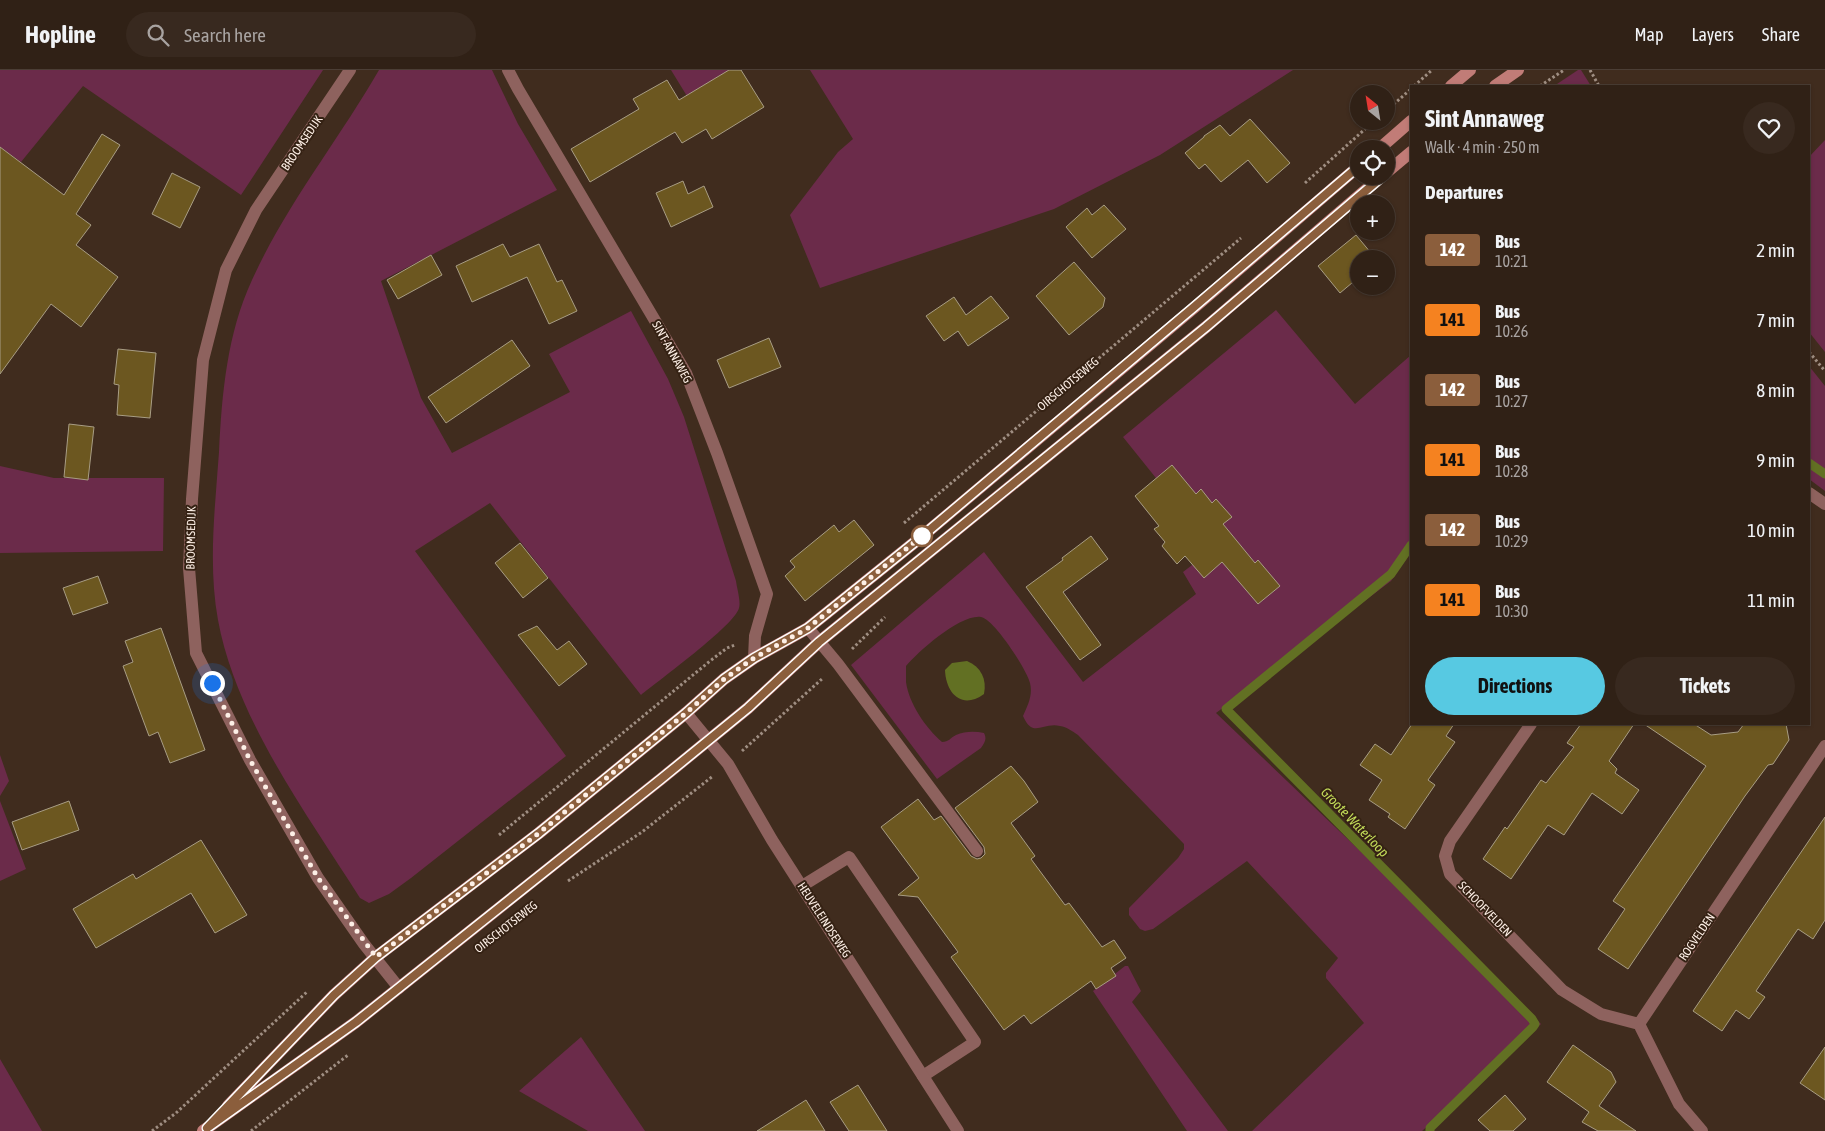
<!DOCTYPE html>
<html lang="en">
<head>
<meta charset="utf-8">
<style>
	:root { --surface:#302116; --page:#38291f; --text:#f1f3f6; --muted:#a8a3a1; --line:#4b3e35; --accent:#57c9e2 }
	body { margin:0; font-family:"Asap Condensed",sans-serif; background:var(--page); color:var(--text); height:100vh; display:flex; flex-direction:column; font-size:19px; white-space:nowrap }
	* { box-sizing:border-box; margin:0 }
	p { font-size:16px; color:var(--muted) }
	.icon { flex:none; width:28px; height:28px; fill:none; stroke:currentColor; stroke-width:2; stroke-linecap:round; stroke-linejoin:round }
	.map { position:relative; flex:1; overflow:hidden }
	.panel { position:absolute; left:1410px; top:15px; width:400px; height:640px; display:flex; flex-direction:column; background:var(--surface); border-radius:0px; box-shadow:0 1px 4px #0004,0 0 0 1px var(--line) }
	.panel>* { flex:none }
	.badge { padding:0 10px; border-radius:4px; font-size:18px; line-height:32px }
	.needle { width:32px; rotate:330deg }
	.controls { position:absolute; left:1350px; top:15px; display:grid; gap:10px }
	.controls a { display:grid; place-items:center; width:45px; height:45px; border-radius:50%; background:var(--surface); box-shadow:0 1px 4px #0004,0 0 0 1px var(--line); font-size:25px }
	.you { position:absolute; width:25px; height:25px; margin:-12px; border:4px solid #fff; border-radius:50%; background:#1a73e8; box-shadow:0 0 0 8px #1a73e833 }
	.map>.badge { position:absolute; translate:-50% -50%; box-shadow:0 0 0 2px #fff }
	h2 { padding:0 15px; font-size:19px; line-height:45px }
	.round { display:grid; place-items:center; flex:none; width:52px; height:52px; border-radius:26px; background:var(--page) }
	.overview { display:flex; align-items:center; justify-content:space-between; height:85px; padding:0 15px }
	h1 { font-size:24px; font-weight:700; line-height:38px }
	.primary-button { display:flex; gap:10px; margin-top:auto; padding:10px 15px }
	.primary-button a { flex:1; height:58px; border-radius:30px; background:var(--accent); color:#111; font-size:20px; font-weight:700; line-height:58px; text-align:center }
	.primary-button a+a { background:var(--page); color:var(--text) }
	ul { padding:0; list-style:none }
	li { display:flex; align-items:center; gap:15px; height:70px; padding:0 15px }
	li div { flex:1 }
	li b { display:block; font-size:19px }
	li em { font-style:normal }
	li .badge { min-width:55px; font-weight:700; text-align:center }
	header { display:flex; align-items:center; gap:30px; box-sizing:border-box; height:70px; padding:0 25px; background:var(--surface); border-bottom:1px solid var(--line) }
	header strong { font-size:24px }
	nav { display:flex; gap:28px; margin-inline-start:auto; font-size:18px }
	.search { width:350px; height:45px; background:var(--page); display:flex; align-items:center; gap:12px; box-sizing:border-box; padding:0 18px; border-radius:28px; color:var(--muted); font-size:19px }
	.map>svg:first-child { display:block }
	.green { fill:#6b2b4a }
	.water { fill:#627023 }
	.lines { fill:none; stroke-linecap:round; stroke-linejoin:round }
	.stream { stroke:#627023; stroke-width:9 }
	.building { fill:#6c5720; stroke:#a89d84 }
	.path { stroke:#9f8e82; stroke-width:3; stroke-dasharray:2.5 2.5; stroke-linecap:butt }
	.service { stroke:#8e625e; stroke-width:12 }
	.minor { stroke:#8e625e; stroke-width:12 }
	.secondary { stroke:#c17c77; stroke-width:12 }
	.line-casing { stroke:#fff; stroke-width:11 }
	.line { stroke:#8b5e3c; stroke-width:8 }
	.walk { stroke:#fdefe6; stroke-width:5; stroke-dasharray:0 9 }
	.stop-dot { fill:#fff; stroke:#8b5e3c; stroke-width:2.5 }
	.labels { text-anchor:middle; stroke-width:4; stroke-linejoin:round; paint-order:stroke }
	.street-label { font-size:12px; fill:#fdefe6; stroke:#352214 }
	.water-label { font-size:14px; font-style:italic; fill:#c3dc59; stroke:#352214 }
</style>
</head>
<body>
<header>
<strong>Hopline</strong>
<div class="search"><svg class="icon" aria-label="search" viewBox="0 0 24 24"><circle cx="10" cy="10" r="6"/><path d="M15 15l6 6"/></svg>Search here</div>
<nav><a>Map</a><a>Layers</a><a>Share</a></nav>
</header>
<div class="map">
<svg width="1825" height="1061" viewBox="0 0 1825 1061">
	<rect width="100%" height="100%" fill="#402c1e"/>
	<path class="green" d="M0,0H323L241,125L83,16L21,92L0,77Z
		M379,0H492L518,54L557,120L381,211L421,328L452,383L570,322L549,284L631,241L668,309L684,347L736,511C737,519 741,531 739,538C735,555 658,611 641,625L490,433L415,481L566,686L411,808L389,824L369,833L360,828C307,744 236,649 218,550C208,495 215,438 219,382C222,323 227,264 252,210C286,135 338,71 379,0Z
		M671,0H741L690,31Z
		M810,0H1293L1160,85L1054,139L820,218L790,145L838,82L853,69Z
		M1578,0H1581L1591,16H1554Z
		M1825,70V282L1809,262V87Z
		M1276,240L1355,334L1411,285V482L1391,511L1216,643L1541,954L1422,1061H1252L1364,953L1326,908V903L1338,888L1247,791L1153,859L1145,861L1140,859L1129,845V838L1178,788L1184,779V774L1078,665C1072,661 1067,657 1060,656C1042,652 1033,669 1023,646C1028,635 1033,625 1030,613C1027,600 994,549 981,547C960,544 918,582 906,596C906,602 906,607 906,612C909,634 926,658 942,672C949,672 950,668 956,665C965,661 975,661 984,663C987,669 985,672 981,678L937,709L851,595L984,482L1083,612L1196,524L1183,502L1213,479L1123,367Z
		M1809,296L1825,316V421L1809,409Z
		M0,396L54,408H164L163,481L0,483Z
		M0,685L9,711L0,726Z
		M0,731L26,799L0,811Z
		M1125,896H1128L1141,921L1132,932L1228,1061H1187L1093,921Z
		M581,967L645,1061H588L519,1021Z
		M0,989L42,1061H0Z"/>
	<path class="water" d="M967,591C981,597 987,609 984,624C962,640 946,624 945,600L952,593Z"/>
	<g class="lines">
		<path class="stream" d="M1809,393L1825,404
			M1411,475L1391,504L1226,639L1532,949L1535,954L1533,957L1430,1058V1061"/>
	</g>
	<path class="building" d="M729,0H741L764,37L712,69L706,59L682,73L675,62L590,112L571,79L639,39L633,29L667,10L679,30Z
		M1250,49L1290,93L1267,113L1248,90L1221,112L1205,94L1199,99L1185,83L1204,67V66L1220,55L1230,66Z
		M102,64L120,75L76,144L91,155L76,175L118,207L81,257L51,234L0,304V77L64,125Z
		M172,103L200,117L180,158L152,144Z
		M683,111L688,124L704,116L713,137L671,157L656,123Z
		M1104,135L1126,159L1092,188L1066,157L1087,138L1092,145Z
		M1356,165L1376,189H1359V207L1340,223L1318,196Z
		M503,174L510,187L539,174L557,212L562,210L577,241L549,254L527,207L472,232L456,196Z
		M431,185L442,205L398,229L387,210Z
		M1074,192L1105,228L1103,237L1069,265L1036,226Z
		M991,226L1009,248L968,276L958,261L944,271L926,246L954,227L966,245Z
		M769,268L781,297L729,318L717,290Z
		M512,270L530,296L446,353L428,327Z
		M118,279L156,283L150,348L117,345L119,315L114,314Z
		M69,354L94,357L88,410L64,407Z
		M1172,395L1196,424L1201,419L1212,433L1216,429L1232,447L1223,454L1255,493L1258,490L1280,516L1258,534L1222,492L1204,508L1185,486L1177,494L1162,476L1165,472L1154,459L1159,456L1135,426Z
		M854,450L874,475L805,531L785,506L795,497L790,491L834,455L839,462Z
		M1091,466L1108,489L1063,522L1101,575L1080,590L1026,517L1063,490L1062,488Z
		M520,473L548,508L523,528L495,493Z
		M98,506L108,533L73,545L63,518Z
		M537,556L557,580L569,571L587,594L559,616L518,565Z
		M161,558L205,680L170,693L158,662L149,666L123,596L133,592L125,571Z
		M1412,654H1454L1446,666L1455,672L1428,710L1435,715L1405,759L1388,747L1390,744L1369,730L1382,710L1360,695L1375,674L1391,685Z
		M1581,654H1634L1609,691L1617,699L1615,703L1639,720L1622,744L1592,723L1564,765L1548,755L1511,809L1483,789L1505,757L1507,759L1541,710L1546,713L1574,677L1567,673Z
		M1644,654H1694L1711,665L1738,662L1744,654H1786L1789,670L1773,694L1768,695L1745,726L1628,899L1598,879L1625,839L1613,831L1706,696Z
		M1011,696L1024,711L1038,732L1011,753L1035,786L1031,789L1065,835L1069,833L1102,877L1114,870L1126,888L1111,898L1116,906L1096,919L1091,911L1031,954L1024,945L1004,960L951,887L958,882L918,827L898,825L919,808L881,757L918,729L934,750L941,746L971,786L977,789L981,788L985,784L984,777L955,738Z
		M69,731L79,760L22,780L12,752Z
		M1825,747V850L1813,869L1798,859L1756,921L1765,927L1749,949L1736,940L1722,961L1693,941Z
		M201,770L247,845L215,863L191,823L96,878L73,839L133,804L136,809Z
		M1573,975L1611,1002L1616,1012L1599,1036L1636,1061H1598L1582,1052L1589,1042L1547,1012Z
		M1825,977V1030L1800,1013Z
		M858,1015L887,1061H849L830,1032Z
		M1505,1025L1526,1049L1513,1061H1490L1478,1050Z
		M806,1030L825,1061H757Z"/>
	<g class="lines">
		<path class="path" d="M1590,0L1599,16
			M1414,16L1432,0
			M1540,16L1564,0
			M1386,41L1411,19
			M1305,113L1374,51
			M1809,282L1825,301
			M904,453L1241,168
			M852,579L885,547
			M742,681L823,608
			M499,765L710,591L727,578L735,575
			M568,811L642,762L713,706
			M152,1061L176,1043L308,921
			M251,1061L348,985"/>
		<path class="service" d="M808,558L838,594L977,781
			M802,816L849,787L975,972L923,1006"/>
		<path class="minor" d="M350,0L256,140L226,200L203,290L192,429L189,498L196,583L250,690L318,808L364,874L399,918
			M508,0L518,19L686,303L717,383L767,524L755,566L754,588
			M1809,423L1825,434
			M686,643L728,694L772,770L958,1061
			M1531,654L1450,771L1445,786L1450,804L1562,920L1601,944L1639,954
			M1702,1061L1679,1034L1639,954L1825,676"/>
		<path class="secondary" d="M1451,16L1470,0
			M1495,16L1518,0
			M1379,79L1411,51
			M1386,103L1411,82
			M228,1036L334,925L376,887L539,763L686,643L724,609L754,588L808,558L920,468L1195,237L1359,96
			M203,1061L356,952L661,709L748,638L819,572L1206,257L1382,106"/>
	</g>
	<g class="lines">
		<defs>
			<path id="line" d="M1359,96L1194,237L920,468L808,558L754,588L724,609L686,643L539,763L376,887L334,925L207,1058L356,952L661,709L748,638L819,572L1206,257L1383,106"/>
		</defs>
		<use href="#line" class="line-casing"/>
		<use href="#line" class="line"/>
		<path class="walk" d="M212,613L250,690L318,808L376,887L539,763L686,643L724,609L754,588L808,558L922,466"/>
	</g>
	<circle class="stop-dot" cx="922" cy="466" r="10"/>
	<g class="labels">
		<g class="street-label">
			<text transform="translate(302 73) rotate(-56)" y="4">BROOMSEDIJK</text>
			<text transform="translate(672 282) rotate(61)" y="4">SINT-ANNAWEG</text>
			<text transform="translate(1068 314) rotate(-40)" y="4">OIRSCHOTSEWEG</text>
			<text transform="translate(191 468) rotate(-89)" y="4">BROOMSEDIJK</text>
			<text transform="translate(1485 839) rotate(46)" y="4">SCHOOFVELDEN</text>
			<text transform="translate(824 850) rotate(57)" y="4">HEUVELEINDSEWEG</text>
			<text transform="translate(506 857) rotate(-38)" y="4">OIRSCHOTSEWEG</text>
			<text transform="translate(1697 867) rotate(-56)" y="4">ROGVELDEN</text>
		</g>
		<g class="water-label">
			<text transform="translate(1355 752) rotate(46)" y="5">Groote Waterloop</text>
		</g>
	</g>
</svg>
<div class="controls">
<a><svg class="needle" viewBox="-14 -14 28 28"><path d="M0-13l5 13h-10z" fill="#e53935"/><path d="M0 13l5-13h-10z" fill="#a8a3a1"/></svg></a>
<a><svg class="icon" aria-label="locate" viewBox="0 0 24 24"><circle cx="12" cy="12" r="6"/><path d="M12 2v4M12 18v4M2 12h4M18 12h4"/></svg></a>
<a>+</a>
<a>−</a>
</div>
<div class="you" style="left:212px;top:613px"></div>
<section class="panel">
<div class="overview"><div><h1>Sint Annaweg</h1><p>Walk · 4 min · 250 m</p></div><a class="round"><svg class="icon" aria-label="heart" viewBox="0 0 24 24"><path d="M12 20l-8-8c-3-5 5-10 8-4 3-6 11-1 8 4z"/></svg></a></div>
<h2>Departures</h2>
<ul>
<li><span class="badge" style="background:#8b5e3c;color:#fff">142</span><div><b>Bus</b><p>10:21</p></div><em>2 min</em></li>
<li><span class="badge" style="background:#f58220;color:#111">141</span><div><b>Bus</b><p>10:26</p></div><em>7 min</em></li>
<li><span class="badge" style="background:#8b5e3c;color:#fff">142</span><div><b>Bus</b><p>10:27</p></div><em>8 min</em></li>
<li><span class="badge" style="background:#f58220;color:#111">141</span><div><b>Bus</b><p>10:28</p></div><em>9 min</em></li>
<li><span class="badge" style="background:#8b5e3c;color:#fff">142</span><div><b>Bus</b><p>10:29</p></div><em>10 min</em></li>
<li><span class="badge" style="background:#f58220;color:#111">141</span><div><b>Bus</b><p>10:30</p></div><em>11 min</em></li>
</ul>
<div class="primary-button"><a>Directions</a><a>Tickets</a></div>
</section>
</div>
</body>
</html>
